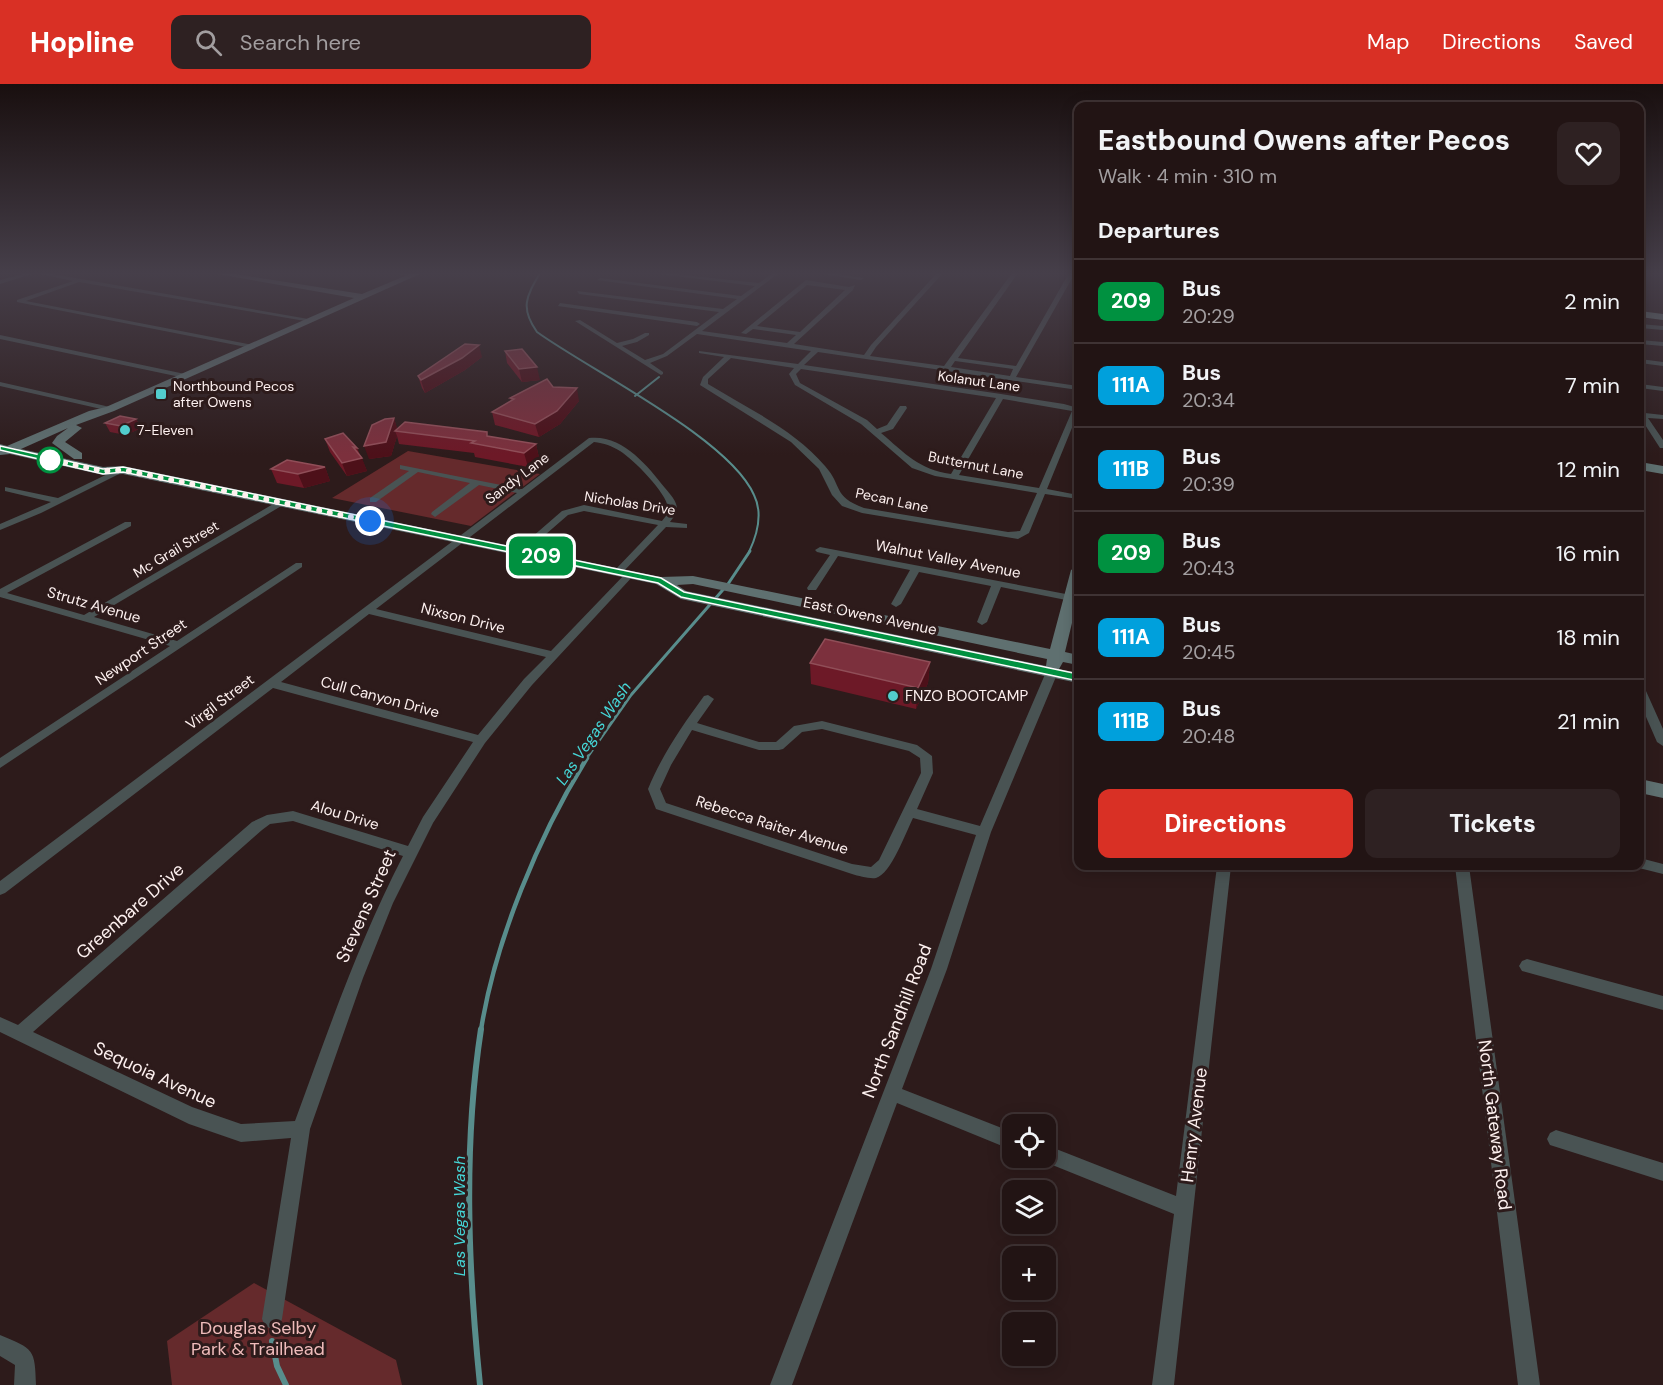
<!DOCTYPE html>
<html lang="en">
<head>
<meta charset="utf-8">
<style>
	:root { --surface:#221414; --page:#2e2122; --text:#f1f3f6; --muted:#a29ea0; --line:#3f3334; --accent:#d93025 }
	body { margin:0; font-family:"DM Sans",sans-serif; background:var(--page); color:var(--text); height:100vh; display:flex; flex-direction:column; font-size:22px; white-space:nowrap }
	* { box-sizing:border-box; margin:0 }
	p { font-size:20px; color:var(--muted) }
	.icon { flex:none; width:33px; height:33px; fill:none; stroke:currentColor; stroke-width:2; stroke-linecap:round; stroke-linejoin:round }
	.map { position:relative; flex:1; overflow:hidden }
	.drawer { position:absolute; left:1074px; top:18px; width:570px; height:768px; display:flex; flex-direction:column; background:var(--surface); border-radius:12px; box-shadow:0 3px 15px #0003,0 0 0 2px var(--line) }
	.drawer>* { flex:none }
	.badge { padding:0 12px; border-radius:9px; font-size:21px; line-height:39px }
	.buttons { position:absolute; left:1002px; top:1030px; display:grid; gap:12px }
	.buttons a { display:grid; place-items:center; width:54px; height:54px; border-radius:12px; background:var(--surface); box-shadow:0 3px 15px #0003,0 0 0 2px var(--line); font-size:30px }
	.you { position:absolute; width:30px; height:30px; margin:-15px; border:4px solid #fff; border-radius:50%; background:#1a73e8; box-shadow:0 0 0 9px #1a73e833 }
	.map>.badge { position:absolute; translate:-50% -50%; box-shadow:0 0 0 3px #fff }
	h2 { padding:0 24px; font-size:22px; line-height:54px }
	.round { display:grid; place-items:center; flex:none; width:63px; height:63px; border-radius:12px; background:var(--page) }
	.summary { display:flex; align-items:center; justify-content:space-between; height:102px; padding:0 24px }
	h1 { font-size:28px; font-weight:800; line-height:45px }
	.button { display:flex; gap:12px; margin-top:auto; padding:12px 24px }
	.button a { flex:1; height:69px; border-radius:12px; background:var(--accent); color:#fff; font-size:24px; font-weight:800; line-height:69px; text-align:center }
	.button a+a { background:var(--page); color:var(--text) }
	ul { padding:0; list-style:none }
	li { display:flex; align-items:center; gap:18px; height:84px; padding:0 24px; border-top:2px solid var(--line) }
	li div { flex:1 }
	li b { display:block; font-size:22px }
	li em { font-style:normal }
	li .badge { min-width:66px; font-weight:700; text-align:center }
	header { display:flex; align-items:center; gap:36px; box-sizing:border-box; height:84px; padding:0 30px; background:var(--accent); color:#fff }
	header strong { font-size:28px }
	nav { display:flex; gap:33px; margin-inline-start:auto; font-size:21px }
	.search { width:420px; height:54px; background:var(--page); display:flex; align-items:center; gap:15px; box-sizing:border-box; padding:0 21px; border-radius:12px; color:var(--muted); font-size:22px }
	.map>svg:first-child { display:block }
	.green { fill:#652a2c }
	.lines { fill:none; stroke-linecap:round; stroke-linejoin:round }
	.stream-far3 { stroke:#588d8c; stroke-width:2 }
	.stream-far2 { stroke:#588d8c; stroke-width:3 }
	.stream-far1 { stroke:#588d8c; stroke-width:4.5 }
	.stream { stroke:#588d8c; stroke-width:6 }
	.street { fill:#495353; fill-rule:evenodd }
	.secondary { fill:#5f7070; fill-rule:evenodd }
	.primary { fill:#708685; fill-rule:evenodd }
	.wall { fill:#6d1927 }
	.shaded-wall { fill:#4d1019 }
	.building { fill:#7c303d; stroke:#904e58; stroke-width:1.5 }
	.line { fill:#009140; stroke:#fff; stroke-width:1.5 }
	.walk { stroke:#fdf0ef; stroke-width:6; stroke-dasharray:0 10.8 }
	.poi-dot { fill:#52cdcd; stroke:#2d1b1b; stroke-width:2 }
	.stop-dot { fill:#fff; stroke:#009140; stroke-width:3 }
	.labels { text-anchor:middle; stroke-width:6; stroke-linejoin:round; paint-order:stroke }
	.far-street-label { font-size:14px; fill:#fdf0ef; stroke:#2d1b1b }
	.far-poi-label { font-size:14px; fill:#fdf0ef; stroke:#2d1b1b; text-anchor:start }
	.street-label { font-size:15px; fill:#fdf0ef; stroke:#2d1b1b }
	.poi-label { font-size:15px; fill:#fdf0ef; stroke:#2d1b1b; text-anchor:start }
	.water-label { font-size:16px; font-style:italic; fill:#45d6d7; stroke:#2d1b1b }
	.near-street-label { font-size:18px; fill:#fdf0ef; stroke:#2d1b1b }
	.near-park-label { font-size:18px; fill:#f0bcbb; stroke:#2d1b1b }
</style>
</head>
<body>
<header>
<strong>Hopline</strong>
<div class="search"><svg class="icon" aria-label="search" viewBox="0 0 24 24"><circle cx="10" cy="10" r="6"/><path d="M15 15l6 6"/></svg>Search here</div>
<nav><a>Map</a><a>Directions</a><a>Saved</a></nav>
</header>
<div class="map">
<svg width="1663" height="1301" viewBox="0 0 1663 1301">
	<rect width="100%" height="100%" fill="#2d1b1b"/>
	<path class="green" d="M408,367L540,390L471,442L332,414Z
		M254,1199L396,1276L402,1301H172L167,1257Z"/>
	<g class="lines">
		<path class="stream-far3" d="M540,189C526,213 520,224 537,248C591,287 729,354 754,411C763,429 757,451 749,468
			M635,312L659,293"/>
		<path class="stream-far2" d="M586,675L631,611L728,500L750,467"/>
		<path class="stream-far1" d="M481,946C495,857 539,751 587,674"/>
		<path class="stream" d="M272,1257L277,1282L286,1301
			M480,1301C468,1183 463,1063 481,945"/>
		<path class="street" d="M27,189H35L0,200V196Z
			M36,189H47L314,236L311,238L79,198L26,217L253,261L254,262L251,264L17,218V216L73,197Z
			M393,189H406L415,191L412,193Z
			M651,189H665L759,199L773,189H779L702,247L787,259L796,251L753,245L746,250L741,249L806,196L849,203L855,201L853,206L794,260L864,271L871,261L937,189H943L876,263L870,272L944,282L1012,189H1018L958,274L1016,282L1069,189H1075L1016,293L1078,302V306L818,268L804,281L1001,310L1064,320L1078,324V329L1047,405L1078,411V415L1045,410L1029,449L1018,455L862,429L842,422L832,411L819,385L791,358L700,301L703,293L724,273L699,269V267L798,280L811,267L697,250L667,272L650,279L663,288V290L661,291L575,237L580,236L617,259L633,255L645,249H649V251L637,258L622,262L645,276L663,270L719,228L579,210L577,207L723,225L737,215L597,196L600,194L741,212L755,202ZM807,201L845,206L800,248L757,242ZM731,274L794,284L789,290L795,301L861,340L912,384L935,392L1037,409L1020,447L1008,448L864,424C832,412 843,402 825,382C795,346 747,324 708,300V295ZM955,277L1013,285L1010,292L951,283ZM801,285L996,314L951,390C918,385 906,370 881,349L893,345L907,324L906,322H900L887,341L877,345L867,336L800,299L796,290ZM1003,315L1072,327L1039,404L959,391Z
			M816,189H830L864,194L861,196Z
			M560,219L697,238L700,240L697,242L558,222Z
			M1640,240L1663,242V246L1640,244Z
			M0,251L185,290L188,292L185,294L0,255Z
			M1640,256L1663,258V262L1640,260Z
			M1640,275L1663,278V282L1640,279Z
			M0,298L110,323L114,325L110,327L0,302Z
			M1640,300L1663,303V307L1640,304Z
			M1640,325L1645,329L1663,331V335L1648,334L1663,356V364H1660L1640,333Z
			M589,354C622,350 647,381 665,404C670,410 677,417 677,425C676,430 673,434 670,438L687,440V444L666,443L621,490H615V486L658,441L584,427L568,431L523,470H517V466L562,427L584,421L662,437C665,433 668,430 668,424C667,409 633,375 620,367C612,362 604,359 594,358L376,525L551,567L626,489L629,488L634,491L532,601L485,659L433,739L393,819L363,894L310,1045L282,1235L279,1242L272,1245L265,1242L262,1235L291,1054L241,1058L189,1040L0,948V933L18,941L252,738L267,731L293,727L408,762L423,733L473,658L273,604L5,809L0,811V797L517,409L479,401L435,433L431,430L432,428L470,399L418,388L376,418H370V414L409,387L400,385V381L522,405ZM369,530L546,573L524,595L478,651L281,598ZM293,737L403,772C359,857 328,947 295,1037L241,1040L192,1023L33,948L262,746L270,740Z
			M120,384L127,386L41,429L0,446V440L51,418L5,407V403L58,414Z
			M280,416L283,417V421L94,533L177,557L296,479H302V483L0,684V674L170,562L0,513V505L125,438H131V442L7,509L84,531Z
			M820,463L1071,511L1076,514L1071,517L1001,503L987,538L982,541L977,538L991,502L919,488L901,520L896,523L891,520L910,486L838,472L816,506H808L807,504L830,471L817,468L815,466Z
			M1052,584L1058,588L991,748L947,885L902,1005L1012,1048V1066L897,1019L792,1301H770L931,885L976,751L913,734C906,748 891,790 876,794C869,795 859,792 852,790L656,725L648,705C662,671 682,642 704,612L708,611L714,615L697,639L759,658H776L794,642L822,637L917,661L932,672L933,689L917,725L980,742L1046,588ZM822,645L909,667L920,674L921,689L879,776L871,783L852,780L666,719L660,705L671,681L692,646L759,666H779L783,665L802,648Z
			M1640,603L1646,607L1663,645V662L1657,658L1640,619Z
			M1640,774L1663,780V790L1635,783L1634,782H1640Z
			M1217,782H1231L1174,1301H1152L1174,1130L1040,1076L1039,1074H1046V1061L1176,1112Z
			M1455,782H1469L1540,1301H1518Z
			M1527,875L1663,912V926L1522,887L1519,882L1522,877Z
			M1556,1046L1663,1079V1097L1550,1061L1547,1055L1550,1049Z
			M0,1251C34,1265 35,1265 36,1301H14L15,1281L0,1272Z"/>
		<path class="secondary" d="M212,189H229L362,210L412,189H422L114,327L76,341L82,344L65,358L82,369V375H74L52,359L57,352L68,344L21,365L103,383L123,382L661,493L693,492L1050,565L1071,486L1078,482V514L1065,568L1078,571V581L1063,578L1059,585L1078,589V599L681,515L656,500L123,390L103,391L10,370L0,371V360L7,362L89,327L106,323L354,214ZM693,500L1047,575L1046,582L686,507L677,501Z
			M1640,378L1663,382V390L1640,386Z
			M1640,695L1663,700V714L1640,709Z"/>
		<path class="primary" d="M1640,227L1663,230V236L1640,233Z"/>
	</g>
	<path class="wall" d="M505,267L540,296L522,298L507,279Z
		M482,273L465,286L425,309L422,304L418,292Z
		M553,303L579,317L560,340L539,353L495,341L492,328L511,317L510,314Z
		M394,334L397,345L488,352L536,360L539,374L528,383L475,373L474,369L399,360L397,352L391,372L369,375Z
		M136,335L141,344L126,351L110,348L105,339Z
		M325,355L357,364L367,387L347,392L330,368Z
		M325,383L330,397L304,404L277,399L271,385Z
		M930,578L928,599L916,625L811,600L810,579Z"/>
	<path class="shaded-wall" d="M479,261L482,273L465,286L425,309L421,296Z
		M537,283L540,296L522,298L519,285Z
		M577,304L579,317L560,340L539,353L535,340Z
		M394,334L398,347H395L397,352L391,372L369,375L364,362Z
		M136,335L141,344L126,351L121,342Z
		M536,360L539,374L528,383L524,369Z
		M362,374L367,387L347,392L342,379Z
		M325,383L330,397L304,404L298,390Z
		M930,578L928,599L916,625L918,604Z"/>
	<path class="building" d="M465,260L479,261L462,274L421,296L418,292Z
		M522,265L537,283L519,285L505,267Z
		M547,295L553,303L577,304L557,327L535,340L492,328L514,315L510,314Z
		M120,332L136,335L121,342L105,339Z
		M394,334L386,358L364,362L372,341L385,335Z
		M405,338L487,348V352L536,360L524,369L471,359L475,357L395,347Z
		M343,349L357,364L353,363L362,374L342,379L325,355Z
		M287,376L325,383L298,390L271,385Z
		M825,555L930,578L918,604L810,579Z"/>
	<linearGradient id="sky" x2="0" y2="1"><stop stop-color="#190f0f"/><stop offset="0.51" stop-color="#463f4a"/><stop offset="1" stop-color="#463f4a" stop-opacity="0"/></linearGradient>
	<rect width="1663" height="371" fill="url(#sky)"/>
	<path class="line" d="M0,362L103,385L123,383L661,494L684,508L1078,590L1084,594L1078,597L681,513L658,499L123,388L103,390L0,366Z"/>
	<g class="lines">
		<path class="walk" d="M50,376L47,375L103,387L123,386L370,437"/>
	</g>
	<g class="poi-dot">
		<rect x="155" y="304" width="12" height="12" rx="3"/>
		<circle cx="125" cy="346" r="6"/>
		<circle cx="893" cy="612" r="6"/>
	</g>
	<circle class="stop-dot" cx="50" cy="376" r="12"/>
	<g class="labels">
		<g class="far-street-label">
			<text transform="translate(979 297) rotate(8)" y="5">Kolanut Lane</text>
			<text transform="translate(976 381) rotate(11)" y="5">Butternut Lane</text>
			<text transform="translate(517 394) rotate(-37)" y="5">Sandy Lane</text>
			<text transform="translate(892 416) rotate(12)" y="5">Pecan Lane</text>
			<text transform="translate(630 419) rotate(9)" y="5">Nicholas Drive</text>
			<text transform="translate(176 465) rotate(-31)" y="5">Mc Grail Street</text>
		</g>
		<g class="far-poi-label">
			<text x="173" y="307">Northbound Pecos<tspan x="173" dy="16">after Owens</tspan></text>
			<text x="137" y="351">7-Eleven</text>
		</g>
		<g class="street-label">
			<text transform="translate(948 475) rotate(11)" y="5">Walnut Valley Avenue</text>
			<text transform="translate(94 521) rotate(16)" y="5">Strutz Avenue</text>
			<text transform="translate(870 532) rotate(12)" y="5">East Owens Avenue</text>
			<text transform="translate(463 534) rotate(14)" y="5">Nixson Drive</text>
			<text transform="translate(141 568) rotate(-34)" y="5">Newport Street</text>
			<text transform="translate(380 613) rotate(15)" y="5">Cull Canyon Drive</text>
			<text transform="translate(220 618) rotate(-37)" y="5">Virgil Street</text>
			<text transform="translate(345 731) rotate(17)" y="5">Alou Drive</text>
			<text transform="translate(772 741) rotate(18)" y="5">Rebecca Raiter Avenue</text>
		</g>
		<g class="poi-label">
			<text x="905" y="617">FNZO BOOTCAMP</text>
		</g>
		<g class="water-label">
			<text transform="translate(593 649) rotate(-56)" y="6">Las Vegas Wash</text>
			<text transform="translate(459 1132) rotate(-90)" y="6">Las Vegas Wash</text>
		</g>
		<g class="near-street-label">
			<text transform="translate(366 822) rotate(-66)" y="6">Stevens Street</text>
			<text transform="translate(130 827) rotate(-41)" y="6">Greenbare Drive</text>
			<text transform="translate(897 937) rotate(-69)" y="6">North Sandhill Road</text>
			<text transform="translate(155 991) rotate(25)" y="6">Sequoia Avenue</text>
			<text transform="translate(1194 1041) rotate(-83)" y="6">Henry Avenue</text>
			<text transform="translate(1495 1041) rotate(83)" y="6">North Gateway Road</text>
		</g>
		<g class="near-park-label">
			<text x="258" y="1250">Douglas Selby<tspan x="258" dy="21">Park &amp; Trailhead</tspan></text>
		</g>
	</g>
</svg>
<div class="buttons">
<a><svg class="icon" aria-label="locate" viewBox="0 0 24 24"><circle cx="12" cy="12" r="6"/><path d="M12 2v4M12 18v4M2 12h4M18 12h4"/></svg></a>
<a><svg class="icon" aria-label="layers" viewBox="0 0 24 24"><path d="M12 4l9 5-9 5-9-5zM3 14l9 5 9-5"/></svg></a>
<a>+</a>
<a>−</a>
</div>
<div class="you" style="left:370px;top:437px"></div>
<b class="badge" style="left:541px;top:472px;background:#009140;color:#fff">209</b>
<section class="drawer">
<div class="summary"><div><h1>Eastbound Owens after Pecos</h1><p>Walk · 4 min · 310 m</p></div><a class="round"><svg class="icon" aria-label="heart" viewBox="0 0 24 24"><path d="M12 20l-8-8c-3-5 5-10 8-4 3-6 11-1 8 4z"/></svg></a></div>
<h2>Departures</h2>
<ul>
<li><span class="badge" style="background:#009140;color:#fff">209</span><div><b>Bus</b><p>20:29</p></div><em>2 min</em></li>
<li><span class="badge" style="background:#00a0dc;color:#fff">111A</span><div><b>Bus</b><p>20:34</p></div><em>7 min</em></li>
<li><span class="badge" style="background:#00a0dc;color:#fff">111B</span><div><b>Bus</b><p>20:39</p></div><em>12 min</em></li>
<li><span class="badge" style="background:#009140;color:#fff">209</span><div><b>Bus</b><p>20:43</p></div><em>16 min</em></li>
<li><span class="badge" style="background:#00a0dc;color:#fff">111A</span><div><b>Bus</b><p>20:45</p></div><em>18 min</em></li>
<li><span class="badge" style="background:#00a0dc;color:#fff">111B</span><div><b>Bus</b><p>20:48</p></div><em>21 min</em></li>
</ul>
<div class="button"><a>Directions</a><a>Tickets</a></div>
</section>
</div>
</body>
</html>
